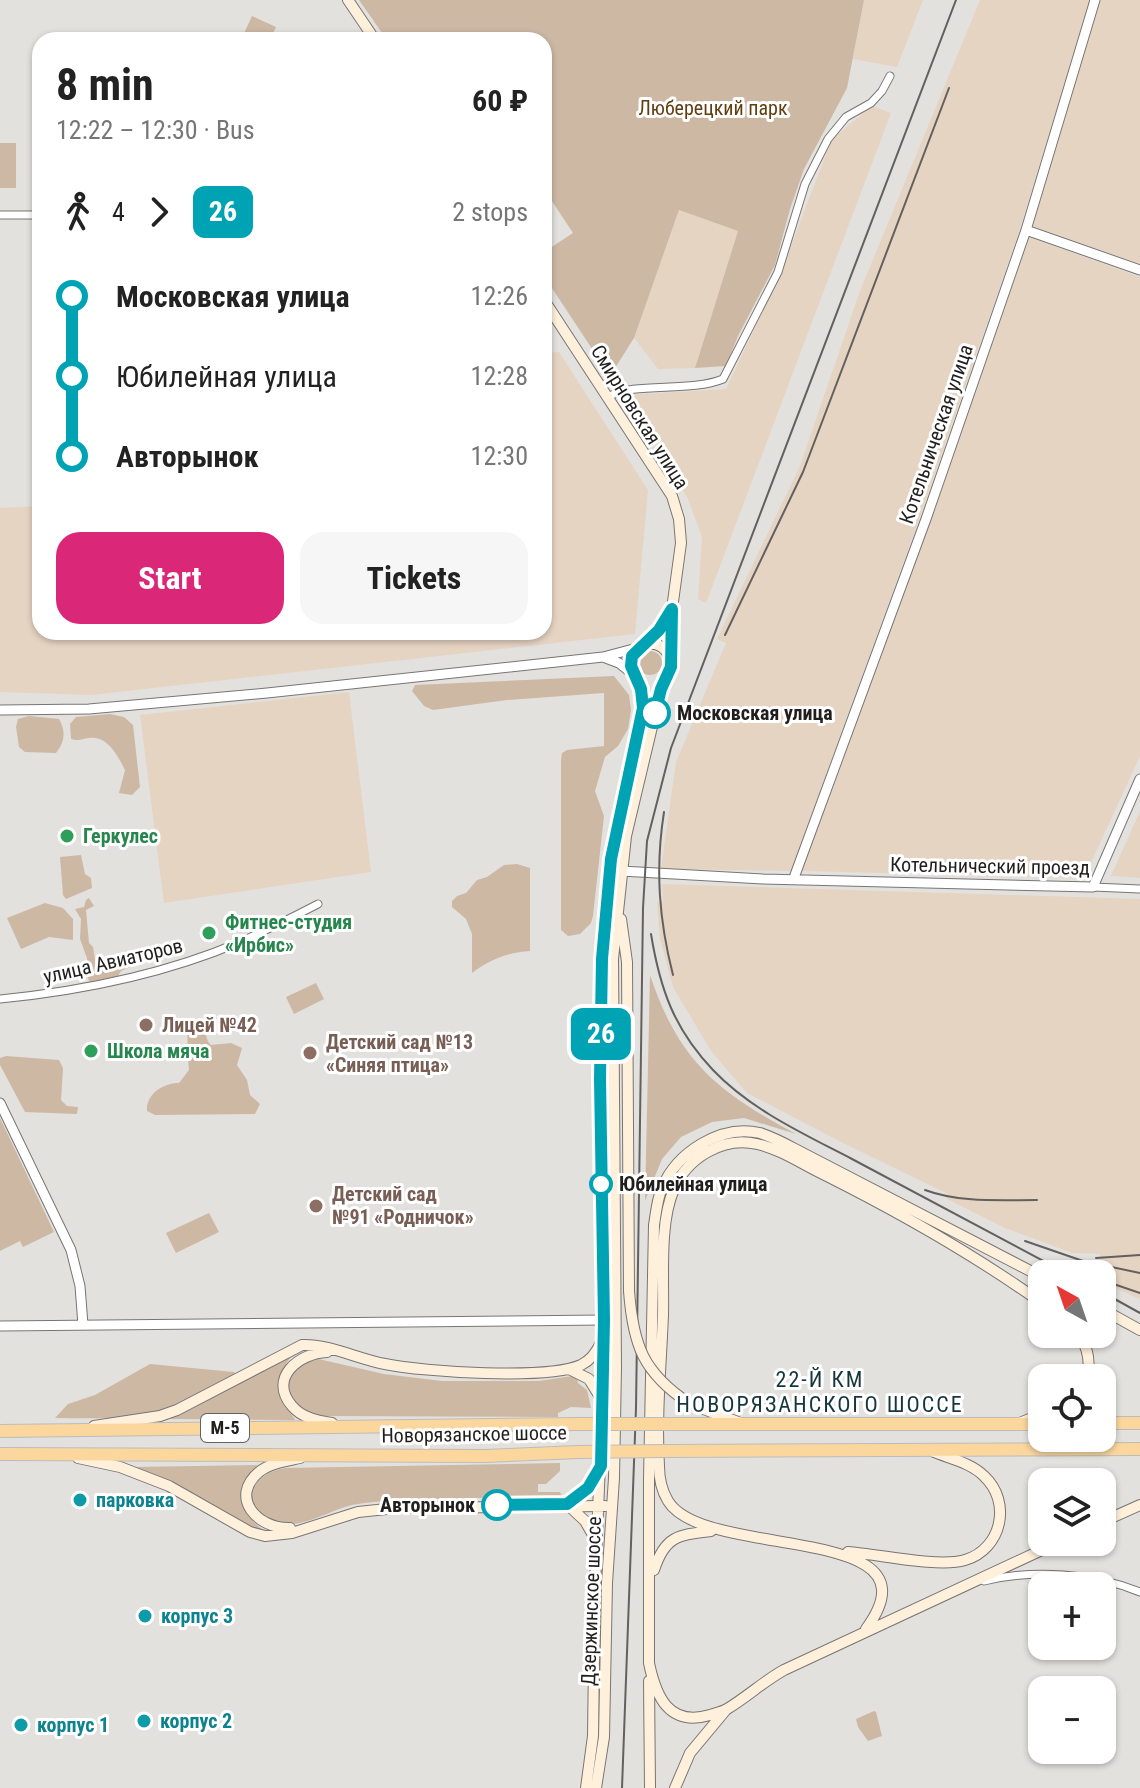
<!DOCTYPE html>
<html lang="en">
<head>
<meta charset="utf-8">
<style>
	:root { --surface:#fff; --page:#f6f6f6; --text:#222; --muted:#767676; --accent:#db2777 }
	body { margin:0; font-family:"Roboto Condensed",sans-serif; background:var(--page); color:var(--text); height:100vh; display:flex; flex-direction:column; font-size:30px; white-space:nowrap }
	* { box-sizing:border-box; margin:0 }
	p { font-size:26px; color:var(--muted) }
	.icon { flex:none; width:44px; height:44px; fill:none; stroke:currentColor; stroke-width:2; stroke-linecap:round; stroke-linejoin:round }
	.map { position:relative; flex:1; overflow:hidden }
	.sheet { position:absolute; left:32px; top:32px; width:520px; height:608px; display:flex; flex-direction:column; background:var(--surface); border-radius:24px; box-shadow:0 2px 6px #0004 }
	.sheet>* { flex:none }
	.badge { padding:0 16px; border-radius:12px; font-size:28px; line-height:52px }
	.needle { width:52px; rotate:320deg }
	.fabs { position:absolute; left:1028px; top:1260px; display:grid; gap:16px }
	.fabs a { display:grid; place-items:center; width:88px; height:88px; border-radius:16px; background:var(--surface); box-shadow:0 2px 6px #0004; font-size:40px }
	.map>.badge { position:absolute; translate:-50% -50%; box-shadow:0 0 0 4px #fff }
	.legs { display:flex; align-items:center; gap:12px; height:88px; padding:0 24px; font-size:26px }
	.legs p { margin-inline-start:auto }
	.overview { display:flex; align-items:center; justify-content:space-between; height:136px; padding:0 24px }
	h1 { font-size:44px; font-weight:700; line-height:60px }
	.primary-button { display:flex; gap:16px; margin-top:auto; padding:16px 24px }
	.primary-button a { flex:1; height:92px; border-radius:24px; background:var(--accent); color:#fff; font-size:32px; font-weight:700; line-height:92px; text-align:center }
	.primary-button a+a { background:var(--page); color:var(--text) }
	ul { padding:0 24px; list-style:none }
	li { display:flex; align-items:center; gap:28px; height:80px; font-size:30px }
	li i { display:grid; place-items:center; width:12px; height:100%; margin:0 10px; background:currentColor }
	li i::after { content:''; width:20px; height:20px; margin:-10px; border:6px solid; border-radius:50%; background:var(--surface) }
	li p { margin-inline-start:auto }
	li:first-child i { background:linear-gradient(#0000 50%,currentColor 0) }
	li:last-child i { background:linear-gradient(currentColor 50%,#0000 0) }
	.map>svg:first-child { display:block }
	.industrial { fill:#e6d4c3 }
	.green { fill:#cdb8a4 }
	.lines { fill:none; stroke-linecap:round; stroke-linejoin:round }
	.minor-casing { stroke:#787674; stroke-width:9 }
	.tertiary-casing { stroke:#787674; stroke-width:11 }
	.secondary-casing { stroke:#787674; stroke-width:12 }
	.trunk-casing { stroke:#bcbcbc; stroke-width:14 }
	.minor { stroke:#fff; stroke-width:7 }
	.tertiary { stroke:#fff; stroke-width:9 }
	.secondary { stroke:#fef0db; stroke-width:10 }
	.trunk { stroke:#fbd79e; stroke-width:12 }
	.rail { stroke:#62615f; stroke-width:2 }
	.secondary-bridge-casing { stroke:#787674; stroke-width:12; stroke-linecap:butt }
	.trunk-bridge-casing { stroke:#bcbcbc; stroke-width:14; stroke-linecap:butt }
	.secondary-bridge { stroke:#fef0db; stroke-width:10 }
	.trunk-bridge { stroke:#fbd79e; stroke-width:12 }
	.line-1-casing { stroke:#fff; stroke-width:18 }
	.line-1 { stroke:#00a3b4; stroke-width:12 }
	.stop-1-dot { fill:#fff; stroke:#00a3b4; stroke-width:4 }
	.leisure-dot { fill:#2e9e5b; stroke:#fff; stroke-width:3 }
	.education-dot { fill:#8d6e63; stroke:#fff; stroke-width:3 }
	.culture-dot { fill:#0f9aa8; stroke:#fff; stroke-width:3 }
	.labels { text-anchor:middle; stroke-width:6; stroke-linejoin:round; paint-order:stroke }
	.shield { fill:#fff; stroke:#636262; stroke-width:2 }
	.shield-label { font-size:18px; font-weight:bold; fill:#201f1e }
	.park-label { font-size:20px; fill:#623d0d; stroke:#fff }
	.street-label { font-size:20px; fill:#201f1e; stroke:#fff }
	.stop-label { font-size:20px; font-weight:bold; fill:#201f1e; stroke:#fff; text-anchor:start }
	.leisure-label { font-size:20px; font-weight:bold; fill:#27864d; stroke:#fff; text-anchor:start }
	.education-label { font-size:20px; font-weight:bold; fill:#785e54; stroke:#fff; text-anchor:start }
	.culture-label { font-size:20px; font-weight:bold; fill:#0d838f; stroke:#fff; text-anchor:start }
	.neighbourhood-label { font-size:22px; letter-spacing:2px; fill:#15373b; stroke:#fff }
</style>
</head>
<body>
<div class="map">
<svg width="1140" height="1788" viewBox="0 0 1140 1788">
	<rect width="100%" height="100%" fill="#e3e1de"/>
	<path class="industrial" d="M864,0H923L897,67L853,59Z
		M980,0H1090L1020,229L920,517L791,871L661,869L676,762L726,643L717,639L800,466L860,291Z
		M1100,0H1140V264L1032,226Z
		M872,106L891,113L706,603L698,599L702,537L688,499L626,395L726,389L781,272L832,139Z
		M679,210L738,231L695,368L658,369L634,338Z
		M1029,237L1140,277V756L1084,878L800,871L929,520Z
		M559,352L648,490L635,634L91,695L0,692V508L40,506V632H544V353Z
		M349,692L371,872L164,903L140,715Z
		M1140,811V878L1111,876Z
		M662,884L1140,899V1299L1105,1284L1108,1264L1100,1262V1254L1072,1253L1005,1228L947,1199L946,1193L843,1143L747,1093L711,1051L673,987L660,939L657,902L663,901Z"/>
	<path class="green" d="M359,0H864L847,88L804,169L790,209L775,265L738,336L726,366L695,368L738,231L679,210L634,338L610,376L544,276V252L573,233L544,189V40H387Z
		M252,16L276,27L270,40H241Z
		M0,143H16V188H0Z
		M638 663a12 12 0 1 1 24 0a12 12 0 1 1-24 0Z
		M614,676L629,695L631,710L628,729L618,746L605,757L595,791L604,816L593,916L591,923L580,934L568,936L561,930V760L562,753L567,750L604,746V693L507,700L433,710L424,706L412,691L415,685Z
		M110,714L124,717L133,725L140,787L132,795L119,793L125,770C119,758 108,736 91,738C82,738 80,742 71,739L70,724L76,717Z
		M29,716L59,719C66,731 65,742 56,753L25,752L19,747L16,727L18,719Z
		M81,855L85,874L91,878L92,888L66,899L63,895L60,857Z
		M517,864L530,868V951C508,952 489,960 472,973V934L466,919L452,907V901L457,896L466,893L477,880L487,877L504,865Z
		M89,898L94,906L86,910L89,943L93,947L96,966L140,958L141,962L121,971L118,976L90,982L87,977V958L80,939L81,919L75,909L84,907L86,900Z
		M45,903L63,908L73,919V940L49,937L21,949L7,918Z
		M650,975C679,1062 718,1092 796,1134L744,1118L712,1122L681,1137L662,1159L645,1201Z
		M316,983L324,999L294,1014L286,997Z
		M189,1018C210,1017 201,1035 211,1045L231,1043L242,1048L237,1065L247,1080L250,1095L260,1104L255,1114L155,1115L147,1111C146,1094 163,1083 179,1083L189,1070C188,1058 186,1026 189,1018Z
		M6,1056L59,1060L63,1068L61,1100L67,1106L78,1107L77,1114L25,1112L0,1065V1058Z
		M0,1118L54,1232L23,1247L20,1241L0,1251Z
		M209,1213L219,1232L176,1253L166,1233Z
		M293,1354C283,1368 272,1386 283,1404C287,1410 293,1415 295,1420L169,1419Z
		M314,1358L384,1374L442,1381H539L572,1376L577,1378L578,1383L587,1390L591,1408L571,1407L558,1413V1417L319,1416C299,1409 273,1390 296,1367C300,1363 308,1360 314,1358Z
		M150,1364L234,1372L236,1375C210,1388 184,1407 156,1413C123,1420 89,1418 55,1418L68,1404L95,1395Z
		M560,1463V1471L546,1484H538V1492H560L562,1496C521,1497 480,1498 439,1499C410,1500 381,1500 352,1505C331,1510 309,1525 287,1524C244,1524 236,1477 285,1468Z
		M257,1465C255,1473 247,1480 244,1488C235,1507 253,1523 266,1532L253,1529L170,1482L134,1467Z
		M874,1711L876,1712L882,1736L868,1741L858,1727L856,1719Z"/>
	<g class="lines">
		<defs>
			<path id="minor" d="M0,215H40
				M608,397C634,381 689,393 723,379L778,272L805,184L828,139L846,117L871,103L882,91L890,76
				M1093,887L1140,889
				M0,999C81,991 165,974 240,942C267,930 293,917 318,904
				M984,1581C1032,1569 1094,1573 1140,1592"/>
			<path id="tertiary" d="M1026,230L1140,270
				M603,657L619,663L634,675
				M0,710L89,709L267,693L603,657L637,648
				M621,871L763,879L1093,887L1140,779
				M795,875L926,519L1026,230L1095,0
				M0,1103L71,1250L80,1286L83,1325
				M0,1326L604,1320"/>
			<path id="secondary" d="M348,0L375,40
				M544,300L672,496L679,519L681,543L672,609L671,667L661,689L626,836L613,959L616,1367L614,1478L607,1583L604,1737L596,1788
				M642,645C654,641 664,645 670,657
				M621,919L627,962L629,1291
				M1042,1277L795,1149C784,1143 772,1137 760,1133C721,1124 677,1152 662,1188C657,1199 656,1213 654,1225L649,1479V1663C656,1697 669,1727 710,1715C715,1713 722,1712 727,1709C747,1697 764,1681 784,1670L1059,1542
				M1102,1309L1140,1330
				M1079,1334C1088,1348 1091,1362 1087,1378
				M327,1352C299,1353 268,1378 292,1406C302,1418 318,1421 332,1423
				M569,1369L589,1379L602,1400
				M690,1404L738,1422
				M1022,1422L1042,1414
				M94,1426L160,1416L177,1410L302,1345C329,1344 358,1359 385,1364C424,1372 547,1380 581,1365C591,1360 597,1352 601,1342
				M78,1458L120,1467L169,1486L250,1532L265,1536L292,1533L358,1512L396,1508L605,1506
				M569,1503L588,1488L600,1468
				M568,1505L585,1521L597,1542
				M1102,1522L1140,1505
				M290,1528C257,1529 229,1497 259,1472C270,1463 286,1461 300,1458
				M848,1552C878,1554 938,1568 965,1560C1002,1549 1012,1502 984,1476C971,1463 951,1459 934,1452
				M654,1570C665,1536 678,1535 711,1531
				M866,1629C946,1521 704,1561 668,1501C662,1491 659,1478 659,1466C656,1416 661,1365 663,1315C664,1278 659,1223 674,1189C687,1158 723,1136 757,1144C780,1149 802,1164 823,1174C899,1212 973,1254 1042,1303
				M649,1681L650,1788
				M586,1788L593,1736L595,1584L604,1367L600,1079L602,959L611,859L643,708C642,699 642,689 639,681C636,675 631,672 630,664C630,651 661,628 670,613
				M675,1788L690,1753L725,1711"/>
			<path id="trunk" d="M1102,1423H1140
				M665,1424H1042
				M0,1431L578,1424
				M666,1451L1140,1449
				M0,1454L484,1456L578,1452"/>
		</defs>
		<use href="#minor" class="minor-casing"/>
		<use href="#tertiary" class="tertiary-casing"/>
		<use href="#secondary" class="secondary-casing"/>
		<use href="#trunk" class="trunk-casing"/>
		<use href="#minor" class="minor"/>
		<use href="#tertiary" class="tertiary"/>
		<use href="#secondary" class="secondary"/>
		<use href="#trunk" class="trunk"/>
		<path class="rail" d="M725,635L803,472L949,88
			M664,812C655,869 659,920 673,975
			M651,934C660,989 674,1029 713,1070C751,1110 804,1134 852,1159C924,1198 996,1236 1068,1274
			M925,1190C960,1203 1000,1200 1037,1200
			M1025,1241L1083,1261L1140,1273
			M1096,1258L1140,1255
			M1102,1280L1140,1293
			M1102,1292L1140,1313
			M622,1788L636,1408L643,908L647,841L671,748L956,0"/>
		<defs>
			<path id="secondary-bridge" d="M629,1291C633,1345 643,1373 690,1404"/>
			<path id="trunk-bridge" d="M578,1424H665
				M578,1452L666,1451"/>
		</defs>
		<use href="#secondary-bridge" class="secondary-bridge-casing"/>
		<use href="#trunk-bridge" class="trunk-bridge-casing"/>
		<use href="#secondary-bridge" class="secondary-bridge"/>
		<use href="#trunk-bridge" class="trunk-bridge"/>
	</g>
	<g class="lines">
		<defs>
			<path id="line-1" d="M497,1505L567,1504L588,1488L601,1466L604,1320L600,1079L602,959L611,859L643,708L641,689L631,666L632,656L659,630L672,609L671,667L661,689L655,713"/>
		</defs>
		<use href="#line-1" class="line-1-casing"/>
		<use href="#line-1" class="line-1"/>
	</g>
	<g class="stop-1-dot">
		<circle cx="655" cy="713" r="14"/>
		<circle cx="601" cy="1184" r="10"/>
		<circle cx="497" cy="1505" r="14"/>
	</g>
	<g class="leisure-dot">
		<circle cx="67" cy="836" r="8"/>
		<circle cx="209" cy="933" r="8"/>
		<circle cx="91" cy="1051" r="8"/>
	</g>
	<g class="education-dot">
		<circle cx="146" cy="1025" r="8"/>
		<circle cx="310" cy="1053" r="8"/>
		<circle cx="316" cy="1206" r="8"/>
	</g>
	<g class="culture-dot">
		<circle cx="80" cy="1500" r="8"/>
		<circle cx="145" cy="1616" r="8"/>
		<circle cx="144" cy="1721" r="8"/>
		<circle cx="21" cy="1725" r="8"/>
	</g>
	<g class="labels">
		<rect class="shield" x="201" y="1414" width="48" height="28" rx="6"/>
		<g class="shield-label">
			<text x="225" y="1434">М-5</text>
		</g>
		<g class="park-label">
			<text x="713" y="115">Люберецкий парк</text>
		</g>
		<g class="street-label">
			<text transform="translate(640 417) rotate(58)" y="7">Смирновская улица</text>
			<text transform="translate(936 434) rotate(-71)" y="7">Котельническая улица</text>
			<text transform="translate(990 866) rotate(1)" y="7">Котельнический проезд</text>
			<text transform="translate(113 961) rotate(-13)" y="7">улица Авиаторов</text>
			<text transform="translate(474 1434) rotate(-1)" y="7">Новорязанское шоссе</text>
			<text transform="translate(591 1601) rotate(-88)" y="7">Дзержинское шоссе</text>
		</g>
		<g class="stop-label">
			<text x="677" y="720">Московская улица</text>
			<text x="619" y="1191">Юбилейная улица</text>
			<text x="475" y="1512" text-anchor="end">Авторынок</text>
		</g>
		<g class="leisure-label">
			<text x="83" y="843">Геркулес</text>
			<text x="225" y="929">Фитнес-студия<tspan x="225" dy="23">«Ирбис»</tspan></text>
			<text x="107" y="1058">Школа мяча</text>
		</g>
		<g class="education-label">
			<text x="162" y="1032">Лицей №42</text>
			<text x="326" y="1049">Детский сад №13<tspan x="326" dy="23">«Синяя птица»</tspan></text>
			<text x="332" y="1201">Детский сад<tspan x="332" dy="23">№91 «Родничок»</tspan></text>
		</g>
		<g class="culture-label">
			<text x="96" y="1507">парковка</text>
			<text x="161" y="1623">корпус 3</text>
			<text x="160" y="1728">корпус 2</text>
			<text x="37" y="1732">корпус 1</text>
		</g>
		<g class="neighbourhood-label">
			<text x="820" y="1387">22-Й КМ<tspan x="820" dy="25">НОВОРЯЗАНСКОГО ШОССЕ</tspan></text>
		</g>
	</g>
</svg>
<div class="fabs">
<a><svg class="needle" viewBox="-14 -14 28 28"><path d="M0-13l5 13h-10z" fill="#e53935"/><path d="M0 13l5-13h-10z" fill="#767676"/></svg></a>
<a><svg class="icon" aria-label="locate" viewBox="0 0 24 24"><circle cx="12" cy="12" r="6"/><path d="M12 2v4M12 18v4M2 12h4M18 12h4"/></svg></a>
<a><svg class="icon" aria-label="layers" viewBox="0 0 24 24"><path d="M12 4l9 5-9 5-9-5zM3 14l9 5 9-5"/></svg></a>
<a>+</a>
<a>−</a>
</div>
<b class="badge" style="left:601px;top:1034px;background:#00a3b4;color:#fff">26</b>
<section class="sheet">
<div class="overview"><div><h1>8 min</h1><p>12:22 – 12:30 · Bus</p></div><b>60 ₽</b></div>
<div class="legs"><svg class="icon" aria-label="walk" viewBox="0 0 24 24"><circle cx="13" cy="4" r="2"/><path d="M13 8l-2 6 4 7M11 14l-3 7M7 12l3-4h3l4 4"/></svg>4<svg class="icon" aria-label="forward" viewBox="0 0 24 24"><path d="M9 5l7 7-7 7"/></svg><b class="badge" style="background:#00a3b4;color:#fff">26</b><p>2 stops</p></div>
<ul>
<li><i style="color:#00a3b4"></i><b>Московская улица</b><p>12:26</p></li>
<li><i style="color:#00a3b4"></i><span>Юбилейная улица</span><p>12:28</p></li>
<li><i style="color:#00a3b4"></i><b>Авторынок</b><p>12:30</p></li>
</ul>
<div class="primary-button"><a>Start</a><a>Tickets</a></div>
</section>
</div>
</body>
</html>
